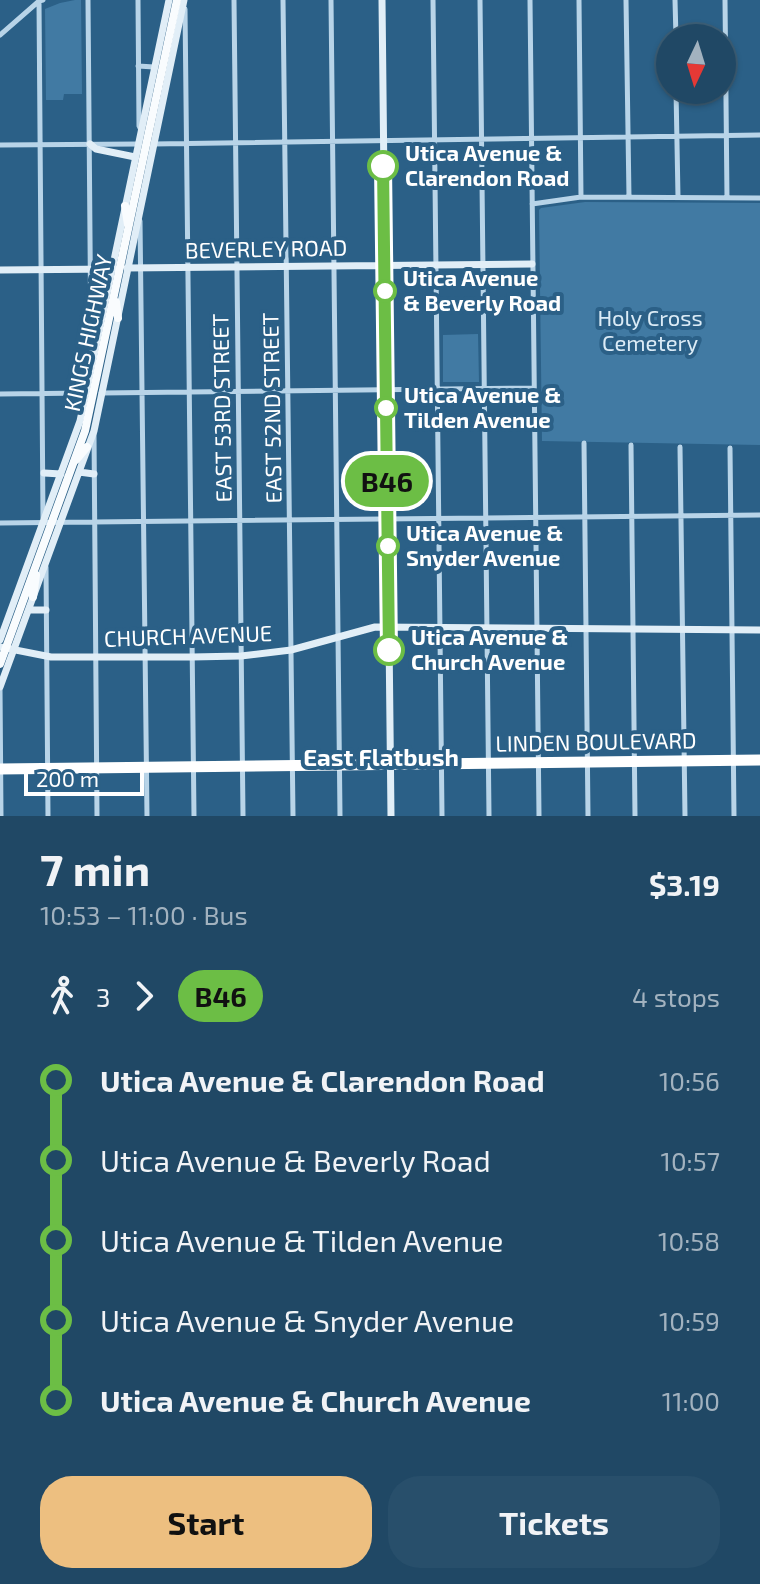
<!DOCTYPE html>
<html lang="en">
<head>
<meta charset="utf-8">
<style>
	:root { --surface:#204865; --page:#284f6b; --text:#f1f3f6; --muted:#a2b2bf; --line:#3d6079; --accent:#edbf80 }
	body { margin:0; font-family:"Exo 2",sans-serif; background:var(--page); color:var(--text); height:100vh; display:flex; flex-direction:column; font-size:30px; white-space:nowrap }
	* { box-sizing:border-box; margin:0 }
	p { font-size:26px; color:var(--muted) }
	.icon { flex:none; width:44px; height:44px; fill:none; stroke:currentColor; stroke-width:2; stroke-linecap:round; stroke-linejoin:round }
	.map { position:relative; height:816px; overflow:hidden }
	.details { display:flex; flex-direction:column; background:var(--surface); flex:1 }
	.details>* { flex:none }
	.badge { padding:0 16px; border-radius:26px; font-size:28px; line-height:52px }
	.needle { width:52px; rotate:184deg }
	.tools { position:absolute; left:656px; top:24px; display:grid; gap:16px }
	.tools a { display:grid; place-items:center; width:80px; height:80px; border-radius:50%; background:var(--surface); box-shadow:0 2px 6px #0004,0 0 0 2px var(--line); font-size:40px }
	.scale { position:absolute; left:24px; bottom:20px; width:120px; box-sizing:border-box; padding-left:8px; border:4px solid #fff; border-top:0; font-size:22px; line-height:28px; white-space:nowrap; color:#fff; -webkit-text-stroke:6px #2b6087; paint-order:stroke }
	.map>.badge { position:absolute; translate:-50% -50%; box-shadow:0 0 0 4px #fff }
	.legs { display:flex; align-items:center; gap:12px; height:88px; padding:0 40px; font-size:26px }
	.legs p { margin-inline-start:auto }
	.headline { display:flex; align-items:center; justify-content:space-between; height:136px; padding:0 40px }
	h1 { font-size:44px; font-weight:700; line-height:60px }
	.cta { display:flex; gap:16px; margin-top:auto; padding:16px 40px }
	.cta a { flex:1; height:92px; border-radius:32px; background:var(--accent); color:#111; font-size:32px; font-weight:700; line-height:92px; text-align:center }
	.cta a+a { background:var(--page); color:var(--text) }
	ul { padding:0 40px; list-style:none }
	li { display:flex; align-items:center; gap:28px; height:80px; font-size:30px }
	li i { display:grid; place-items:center; width:12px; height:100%; margin:0 10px; background:currentColor }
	li i::after { content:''; width:20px; height:20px; margin:-10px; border:6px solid; border-radius:50%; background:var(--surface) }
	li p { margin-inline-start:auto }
	li:first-child i { background:linear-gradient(#0000 50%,currentColor 0) }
	li:last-child i { background:linear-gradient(currentColor 50%,#0000 0) }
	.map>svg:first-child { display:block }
	.green { fill:#417aa3 }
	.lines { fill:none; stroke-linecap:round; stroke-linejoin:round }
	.street { stroke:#b8d4e8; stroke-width:5 }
	.secondary { stroke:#e1eef7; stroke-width:7 }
	.primary { stroke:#f9fcfe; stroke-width:8 }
	.highway { stroke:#fff; stroke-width:11 }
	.line-1-casing { stroke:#fff; stroke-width:18 }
	.line-1 { stroke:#6cbe45; stroke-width:12 }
	.stop-1-dot { fill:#fff; stroke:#6cbe45; stroke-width:4 }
	.labels { text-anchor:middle; stroke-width:8; stroke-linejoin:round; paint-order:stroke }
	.stop-label { font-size:22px; font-weight:bold; fill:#fff; stroke:#2b6087; text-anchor:start }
	.street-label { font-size:22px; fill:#fff; stroke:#2b6087 }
	.park-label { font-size:22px; fill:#dbebf6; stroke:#2b6087 }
	.neighbourhood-label { font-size:24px; font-weight:bold; fill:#fff; stroke:#2b6087 }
</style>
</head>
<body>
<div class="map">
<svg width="760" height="816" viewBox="0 0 760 816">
	<rect width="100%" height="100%" fill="#2b6087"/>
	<path class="green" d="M75,0H81L82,94H64L63,100H46L45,9L60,3Z
		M585,202L760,203V445L542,441L539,210L541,208Z
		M478,334L479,382H443V335Z"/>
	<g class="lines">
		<path class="street" d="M88,0L91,355
			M138,0L139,126L141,130
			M234,0L243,816
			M283,0L293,816
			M331,0L340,816
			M433,0L442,816
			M480,0L489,816
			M530,0L539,816
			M579,0L581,197
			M626,0L629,197
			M675,0L676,38
			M725,0L727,198
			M39,1L43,518
			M185,9L194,816
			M0,35L39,1L43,0
			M138,66L154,67
			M676,90L678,197
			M153,144L760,135
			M0,145L139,144
			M532,204L581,197L760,198
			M140,221L147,816
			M101,393L534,388
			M0,394L87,393
			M94,433L97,816
			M584,443L588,816
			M631,445L635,816
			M680,447L685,816
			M730,448L734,816
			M0,523L760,515
			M46,567L48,816
			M0,687L1,816"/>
		<path class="secondary" d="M382,0L391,816
			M90,144L96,149L135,157
			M127,268L532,264
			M0,270L114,269
			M79,472L94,474
			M44,473L61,474
			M29,610H46
			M0,640L80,421L169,0
			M0,647L51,657H192L241,656L291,650L375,627L760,630
			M0,687L94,431L184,0"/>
		<path class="primary" d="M125,206L128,225
			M116,302L118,318
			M76,460L87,447
			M33,597L36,575
			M0,664L85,431L177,0"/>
		<path class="highway" d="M0,769L760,760"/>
	</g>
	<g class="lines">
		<defs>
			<path id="line-1" d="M383,166L389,650"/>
		</defs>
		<use href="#line-1" class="line-1-casing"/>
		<use href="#line-1" class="line-1"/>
	</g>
	<g class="stop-1-dot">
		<circle cx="383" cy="166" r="14"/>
		<circle cx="385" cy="291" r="10"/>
		<circle cx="386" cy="408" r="10"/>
		<circle cx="388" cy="546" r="10"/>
		<circle cx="389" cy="650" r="14"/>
	</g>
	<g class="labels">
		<g class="stop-label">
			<text x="405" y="161">Utica Avenue &amp;<tspan x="405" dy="25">Clarendon Road</tspan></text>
			<text x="403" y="286">Utica Avenue<tspan x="403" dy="25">&amp; Beverly Road</tspan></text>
			<text x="404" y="403">Utica Avenue &amp;<tspan x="404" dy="25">Tilden Avenue</tspan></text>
			<text x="406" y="541">Utica Avenue &amp;<tspan x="406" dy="25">Snyder Avenue</tspan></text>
			<text x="411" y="645">Utica Avenue &amp;<tspan x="411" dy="25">Church Avenue</tspan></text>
		</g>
		<g class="street-label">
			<text transform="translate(266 249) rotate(-1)" y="8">BEVERLEY ROAD</text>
			<text transform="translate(88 333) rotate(-78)" y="8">KINGS HIGHWAY</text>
			<text transform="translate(222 408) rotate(-91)" y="8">EAST 53RD STREET</text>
			<text transform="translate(272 408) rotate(-91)" y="8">EAST 52ND STREET</text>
			<text transform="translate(188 636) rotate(-2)" y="8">CHURCH AVENUE</text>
			<text transform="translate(596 742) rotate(-1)" y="8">LINDEN BOULEVARD</text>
		</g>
		<g class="park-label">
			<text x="650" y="326">Holy Cross<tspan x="650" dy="25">Cemetery</tspan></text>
		</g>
		<g class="neighbourhood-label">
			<text x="381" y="766">East Flatbush</text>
		</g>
	</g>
</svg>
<div class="tools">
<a><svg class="needle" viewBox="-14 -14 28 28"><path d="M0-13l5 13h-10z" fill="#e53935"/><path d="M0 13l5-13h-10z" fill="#a2b2bf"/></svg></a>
</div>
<div class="scale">200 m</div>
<b class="badge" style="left:387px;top:481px;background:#6cbe45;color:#111">B46</b>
</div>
<section class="details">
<div class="headline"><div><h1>7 min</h1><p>10:53 – 11:00 · Bus</p></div><b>$3.19</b></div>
<div class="legs"><svg class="icon" aria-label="walk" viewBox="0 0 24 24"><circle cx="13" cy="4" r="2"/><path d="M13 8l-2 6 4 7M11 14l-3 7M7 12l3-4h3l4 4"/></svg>3<svg class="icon" aria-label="forward" viewBox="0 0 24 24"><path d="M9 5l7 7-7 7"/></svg><b class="badge" style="background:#6cbe45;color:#111">B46</b><p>4 stops</p></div>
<ul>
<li><i style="color:#6cbe45"></i><b>Utica Avenue &amp; Clarendon Road</b><p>10:56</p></li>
<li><i style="color:#6cbe45"></i><span>Utica Avenue &amp; Beverly Road</span><p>10:57</p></li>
<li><i style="color:#6cbe45"></i><span>Utica Avenue &amp; Tilden Avenue</span><p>10:58</p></li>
<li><i style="color:#6cbe45"></i><span>Utica Avenue &amp; Snyder Avenue</span><p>10:59</p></li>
<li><i style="color:#6cbe45"></i><b>Utica Avenue &amp; Church Avenue</b><p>11:00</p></li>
</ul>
<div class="cta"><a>Start</a><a>Tickets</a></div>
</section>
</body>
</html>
